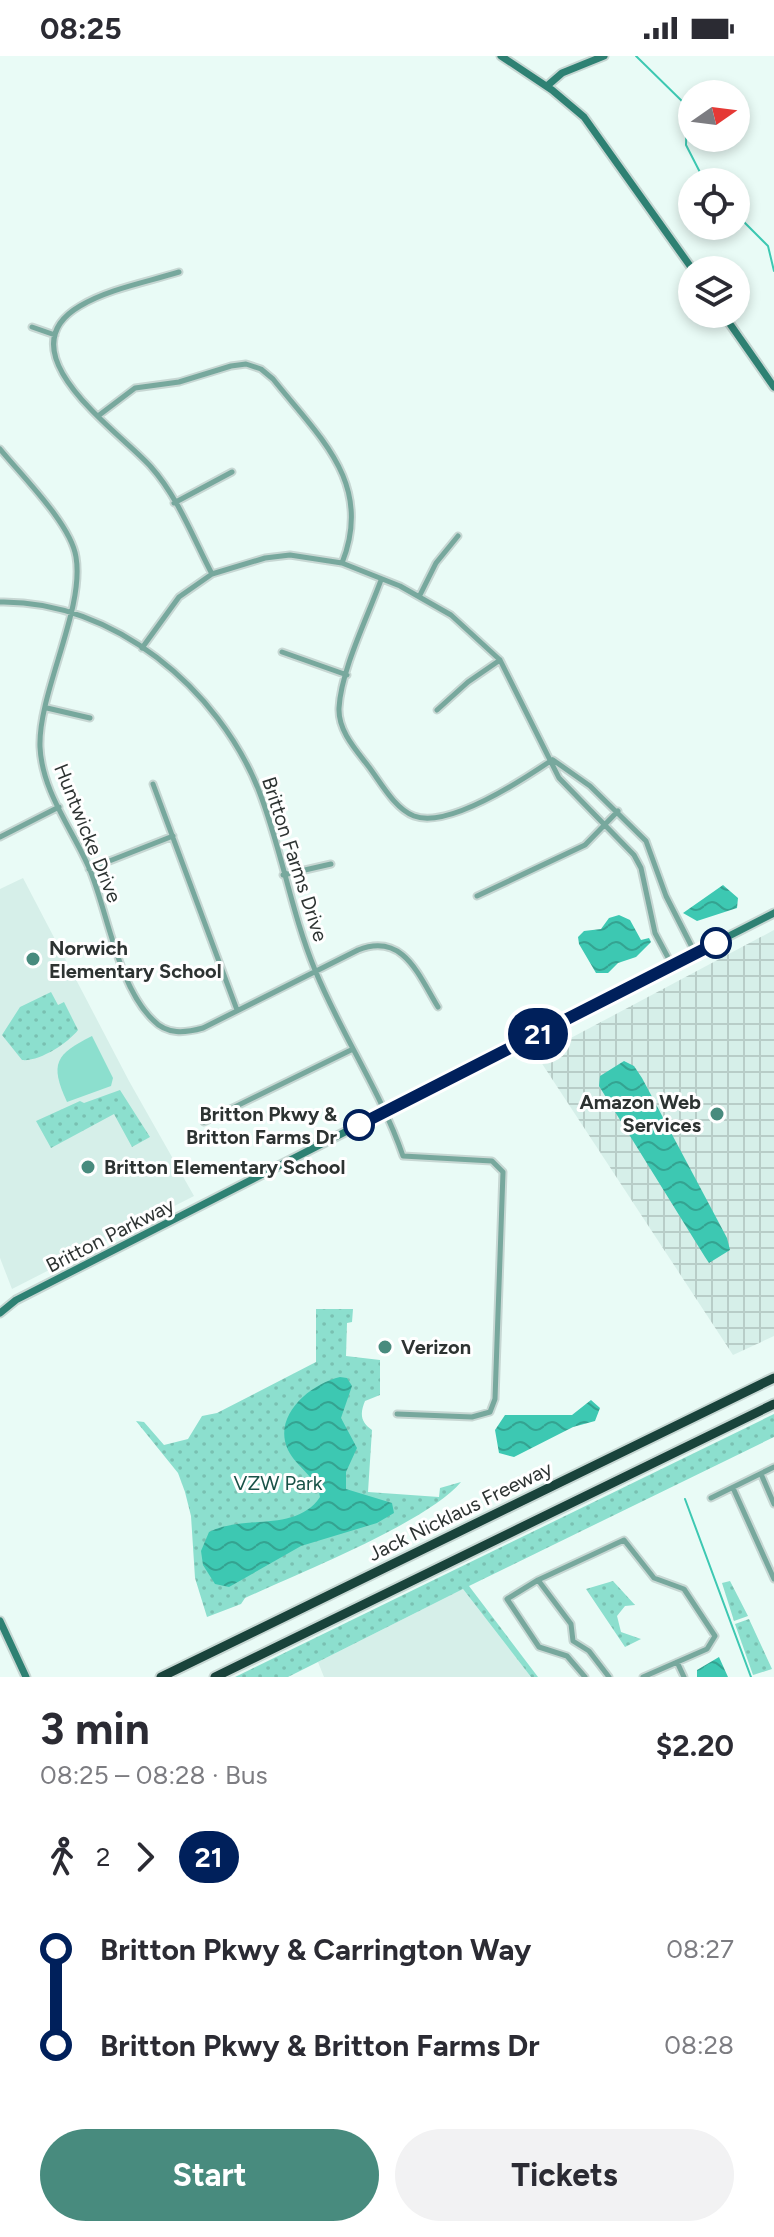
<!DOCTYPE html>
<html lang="en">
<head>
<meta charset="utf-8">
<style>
	:root { --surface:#fff; --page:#f2f2f3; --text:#2b2b33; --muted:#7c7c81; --accent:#488b7e }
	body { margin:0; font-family:Figtree,sans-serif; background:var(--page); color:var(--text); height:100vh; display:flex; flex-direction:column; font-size:30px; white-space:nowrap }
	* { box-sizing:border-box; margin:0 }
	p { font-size:26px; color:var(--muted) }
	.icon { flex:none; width:44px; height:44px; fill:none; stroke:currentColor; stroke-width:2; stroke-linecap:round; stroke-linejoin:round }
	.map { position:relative; height:1621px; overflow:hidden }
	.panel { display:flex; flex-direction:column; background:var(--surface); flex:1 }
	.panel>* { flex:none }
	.badge { padding:0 16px; border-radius:26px; font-size:28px; line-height:52px }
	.needle { width:52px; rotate:76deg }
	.fabs { position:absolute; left:678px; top:24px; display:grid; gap:16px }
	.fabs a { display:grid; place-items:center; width:72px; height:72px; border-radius:50%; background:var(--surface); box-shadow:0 4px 12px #0003; font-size:40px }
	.map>.badge { position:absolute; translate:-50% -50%; box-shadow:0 0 0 4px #fff }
	.legs { display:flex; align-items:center; gap:12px; height:88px; padding:0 40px; font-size:26px }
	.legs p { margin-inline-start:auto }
	.headline { display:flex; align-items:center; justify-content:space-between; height:136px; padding:0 40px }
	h1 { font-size:44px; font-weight:700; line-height:60px }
	.cta { display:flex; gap:16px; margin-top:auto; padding:16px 40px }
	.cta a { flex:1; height:92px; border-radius:48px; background:var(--accent); color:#fff; font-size:32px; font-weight:700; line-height:92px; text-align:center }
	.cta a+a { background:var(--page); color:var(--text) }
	ul { padding:0 40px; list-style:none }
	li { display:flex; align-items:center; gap:28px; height:96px; font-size:30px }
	li i { display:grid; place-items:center; width:12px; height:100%; margin:0 10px; background:currentColor }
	li i::after { content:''; width:20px; height:20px; margin:-10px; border:6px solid; border-radius:50%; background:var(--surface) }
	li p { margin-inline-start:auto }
	li:first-child i { background:linear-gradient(#0000 50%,currentColor 0) }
	li:last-child i { background:linear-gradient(currentColor 50%,#0000 0) }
	.status { display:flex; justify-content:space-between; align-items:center; height:56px; padding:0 40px; background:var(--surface); direction:ltr }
	.status svg { height:22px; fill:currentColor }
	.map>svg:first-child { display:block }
	.built { fill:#d6efe9 }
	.industrial { fill:url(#industrial-grid) }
	.grass { fill:url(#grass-dots) }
	.pitch { fill:#8cdfce }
	.water { fill:url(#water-waves) }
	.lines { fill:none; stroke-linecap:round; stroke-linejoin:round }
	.stream { stroke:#3dc8b2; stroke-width:2 }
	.minor-casing { stroke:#c7d7d3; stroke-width:9 }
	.secondary-casing { stroke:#c7d7d3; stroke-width:11 }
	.motorway-casing { stroke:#c7d7d3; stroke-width:13 }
	.minor { stroke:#77a89d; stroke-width:5 }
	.secondary { stroke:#2e8173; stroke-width:7 }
	.motorway { stroke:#19433b; stroke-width:9 }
	.line-1-casing { stroke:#fff; stroke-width:18 }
	.line-1 { stroke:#00205b; stroke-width:12 }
	.stop-1-dot { fill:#fff; stroke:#00205b; stroke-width:4 }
	.poi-dot { fill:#488b7e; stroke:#fff; stroke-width:3 }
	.labels { text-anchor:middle; stroke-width:6; stroke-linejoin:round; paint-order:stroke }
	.street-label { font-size:20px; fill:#2d3332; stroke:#fff }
	.poi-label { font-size:20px; font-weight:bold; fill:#2d3332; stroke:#fff; text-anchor:start }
	.stop-label { font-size:20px; font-weight:bold; fill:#2d3332; stroke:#fff; text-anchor:end }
	.park-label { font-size:20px; fill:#195248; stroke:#fff }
</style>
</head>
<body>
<div class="status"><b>08:25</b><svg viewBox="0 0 49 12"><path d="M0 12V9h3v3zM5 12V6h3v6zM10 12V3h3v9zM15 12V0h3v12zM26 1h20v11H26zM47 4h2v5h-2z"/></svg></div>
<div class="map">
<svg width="774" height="1621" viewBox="0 0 774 1621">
	<defs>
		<pattern id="industrial-grid" width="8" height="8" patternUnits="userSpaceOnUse" patternTransform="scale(2)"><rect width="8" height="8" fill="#d6efe9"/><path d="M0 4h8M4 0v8" fill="none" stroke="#b8cdc8"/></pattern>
		<pattern id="grass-dots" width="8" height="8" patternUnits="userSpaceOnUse" patternTransform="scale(2)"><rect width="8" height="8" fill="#8cdfce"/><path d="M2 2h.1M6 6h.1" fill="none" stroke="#79c0b1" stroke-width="1.8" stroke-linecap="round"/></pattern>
		<pattern id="water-waves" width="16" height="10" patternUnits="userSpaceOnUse" patternTransform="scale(2)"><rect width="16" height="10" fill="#3dc8b2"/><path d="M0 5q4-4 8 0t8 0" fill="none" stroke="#34a391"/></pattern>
	</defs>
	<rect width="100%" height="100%" fill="#e9fbf6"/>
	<path class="built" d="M23,822L129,1025L194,1140L12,1233L0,1202V833Z
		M463,1533L531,1621H324L318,1606Z"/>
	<path class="industrial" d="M774,874V1280L733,1299L537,1000Z"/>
	<path class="grass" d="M51,936L58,949L64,946L78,974C68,987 39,1006 22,1004L2,979L20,951Z
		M120,1034L150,1081L132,1091L114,1058L51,1092L36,1065L80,1045L84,1047Z
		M316,1253H353L352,1266L347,1267L346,1300L380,1304V1339L365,1345C360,1357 360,1366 372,1374L368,1436L439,1441L440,1432L461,1426C428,1466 297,1518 245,1542L241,1548L207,1561L195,1522L191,1460L185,1436L178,1417L136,1365L144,1366L164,1389L188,1383L202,1360L217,1357L316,1306Z
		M774,1358V1381L469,1530L538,1621H531L463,1533L288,1621H235Z
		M613,1525L635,1549L625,1550L617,1560L621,1576L641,1583L625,1591L586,1533Z
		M730,1525L748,1560L734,1565L722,1527Z
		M749,1563L772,1613L753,1619L735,1568Z"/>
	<path class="pitch" d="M92,980L113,1022L111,1030L67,1046C49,1007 56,998 92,980Z"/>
	<path class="water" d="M723,829L738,842L737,852L697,865L683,857Z
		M619,859L630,864L641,884L649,882L651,886L636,901L618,907L608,917H596L579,888L578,881L584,875L601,873L609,862Z
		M624,1005L634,1010L642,1022L727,1182L730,1194L709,1207L705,1201L599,1030L600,1020Z
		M340,1321L347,1322L352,1330L341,1362L357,1392L346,1416V1433L392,1447L394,1457L377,1467L301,1490L229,1531L215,1528L203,1509L201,1495L209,1476C244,1458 296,1477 320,1441C318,1422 296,1411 288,1394C272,1360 310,1328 340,1321Z
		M591,1344L600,1352L595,1365L573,1371L514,1401L499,1397L495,1374L505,1359H572Z
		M719,1601L728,1621H697V1614Z"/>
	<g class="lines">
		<path class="stream" d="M636,0L687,50L686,89L705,126
			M736,158L768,190L774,215
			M685,1443L751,1621"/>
		<defs>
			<path id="minor" d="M179,216C147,226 108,233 80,250C1,296 121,377 151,411C178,441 194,484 212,518
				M32,271L55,279
				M98,360L135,332L179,326L231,310L246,308L261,313L273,323C319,381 374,427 342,507
				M0,393C22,420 71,468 76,501C85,553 38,637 40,691C42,736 73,774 90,814C108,858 118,930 153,964C167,979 185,977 203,972L358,894C403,876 418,918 438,951
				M174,447L232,416
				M381,524C368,560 341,614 339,652C338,675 356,694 369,711C381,727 395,753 414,760C448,773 524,723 552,704
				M420,539L436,507L458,480
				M0,546C113,544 219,633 259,735C282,794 291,856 315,914C341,978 381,1036 403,1100L492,1105L503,1116L495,1343L490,1356L472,1361L397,1358
				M142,592L179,541L212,518L265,502L290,499L342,507L400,530L451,559L500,604L559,722L634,799L641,812L655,877L672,909
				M282,596L347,619
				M47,652L90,662
				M437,654L468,626L500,604
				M553,704L590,730L646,785L666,840L695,897
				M153,728L237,954
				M0,781L59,751
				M89,813L173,780
				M283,819L331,808
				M477,840L585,789L618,755
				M204,1066L351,994
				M761,1418L774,1448
				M733,1432L774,1523
				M711,1442L774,1411
				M538,1524L571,1568L573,1585L589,1595L609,1621
				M677,1606L684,1621
				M585,1621L567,1600L539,1591L507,1543L538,1524L624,1484L654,1522L684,1533L715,1580L707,1593L643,1621"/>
			<path id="secondary" d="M501,0L552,34L584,61L693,214
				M547,30L562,17L604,0
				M723,258L774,331
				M0,1257L16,1244L774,857
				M0,1565L26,1621"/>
			<path id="motorway" d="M161,1621L774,1322
				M215,1621L774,1348"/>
		</defs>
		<use href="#minor" class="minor-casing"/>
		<use href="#secondary" class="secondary-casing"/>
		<use href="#motorway" class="motorway-casing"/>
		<use href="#minor" class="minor"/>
		<use href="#secondary" class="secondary"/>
		<use href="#motorway" class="motorway"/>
	</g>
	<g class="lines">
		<defs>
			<path id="line-1" d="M359,1069L716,887"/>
		</defs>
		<use href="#line-1" class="line-1-casing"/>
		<use href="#line-1" class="line-1"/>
	</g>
	<g class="stop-1-dot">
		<circle cx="716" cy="887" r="14"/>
		<circle cx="359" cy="1069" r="14"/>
	</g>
	<g class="poi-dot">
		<circle cx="33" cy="903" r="8"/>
		<circle cx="717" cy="1058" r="8"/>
		<circle cx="88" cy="1111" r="8"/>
		<circle cx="385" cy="1291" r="8"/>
	</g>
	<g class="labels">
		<g class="street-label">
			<text transform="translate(88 777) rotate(68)" y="7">Huntwicke Drive</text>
			<text transform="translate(295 803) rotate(72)" y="7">Britton Farms Drive</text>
			<text transform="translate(110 1179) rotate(-27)" y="7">Britton Parkway</text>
			<text transform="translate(460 1455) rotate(-26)" y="7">Jack Nicklaus Freeway</text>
		</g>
		<g class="poi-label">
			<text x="49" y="899">Norwich<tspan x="49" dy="23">Elementary School</tspan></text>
			<text x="701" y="1053" text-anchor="end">Amazon Web<tspan x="701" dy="23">Services</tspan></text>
			<text x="104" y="1118">Britton Elementary School</text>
			<text x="401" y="1298">Verizon</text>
		</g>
		<g class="stop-label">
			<text x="337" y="1065">Britton Pkwy &amp;<tspan x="337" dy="23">Britton Farms Dr</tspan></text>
		</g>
		<g class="park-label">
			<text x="278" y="1434">VZW Park</text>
		</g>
	</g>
</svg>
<div class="fabs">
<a><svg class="needle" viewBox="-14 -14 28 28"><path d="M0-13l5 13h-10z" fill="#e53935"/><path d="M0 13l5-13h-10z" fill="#7c7c81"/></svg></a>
<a><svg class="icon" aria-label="locate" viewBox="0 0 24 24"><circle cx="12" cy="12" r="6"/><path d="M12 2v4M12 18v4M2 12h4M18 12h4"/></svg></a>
<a><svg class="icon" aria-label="layers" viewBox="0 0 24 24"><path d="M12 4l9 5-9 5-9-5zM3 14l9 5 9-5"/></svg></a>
</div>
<b class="badge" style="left:538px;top:978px;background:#00205b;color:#fff">21</b>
</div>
<section class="panel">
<div class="headline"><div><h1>3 min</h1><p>08:25 – 08:28 · Bus</p></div><b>$2.20</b></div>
<div class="legs"><svg class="icon" aria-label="walk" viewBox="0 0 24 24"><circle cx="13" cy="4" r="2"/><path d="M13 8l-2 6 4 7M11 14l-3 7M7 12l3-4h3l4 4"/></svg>2<svg class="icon" aria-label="forward" viewBox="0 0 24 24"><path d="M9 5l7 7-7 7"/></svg><b class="badge" style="background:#00205b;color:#fff">21</b></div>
<ul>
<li><i style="color:#00205b"></i><b>Britton Pkwy &amp; Carrington Way</b><p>08:27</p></li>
<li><i style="color:#00205b"></i><b>Britton Pkwy &amp; Britton Farms Dr</b><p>08:28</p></li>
</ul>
<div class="cta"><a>Start</a><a>Tickets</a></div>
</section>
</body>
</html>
